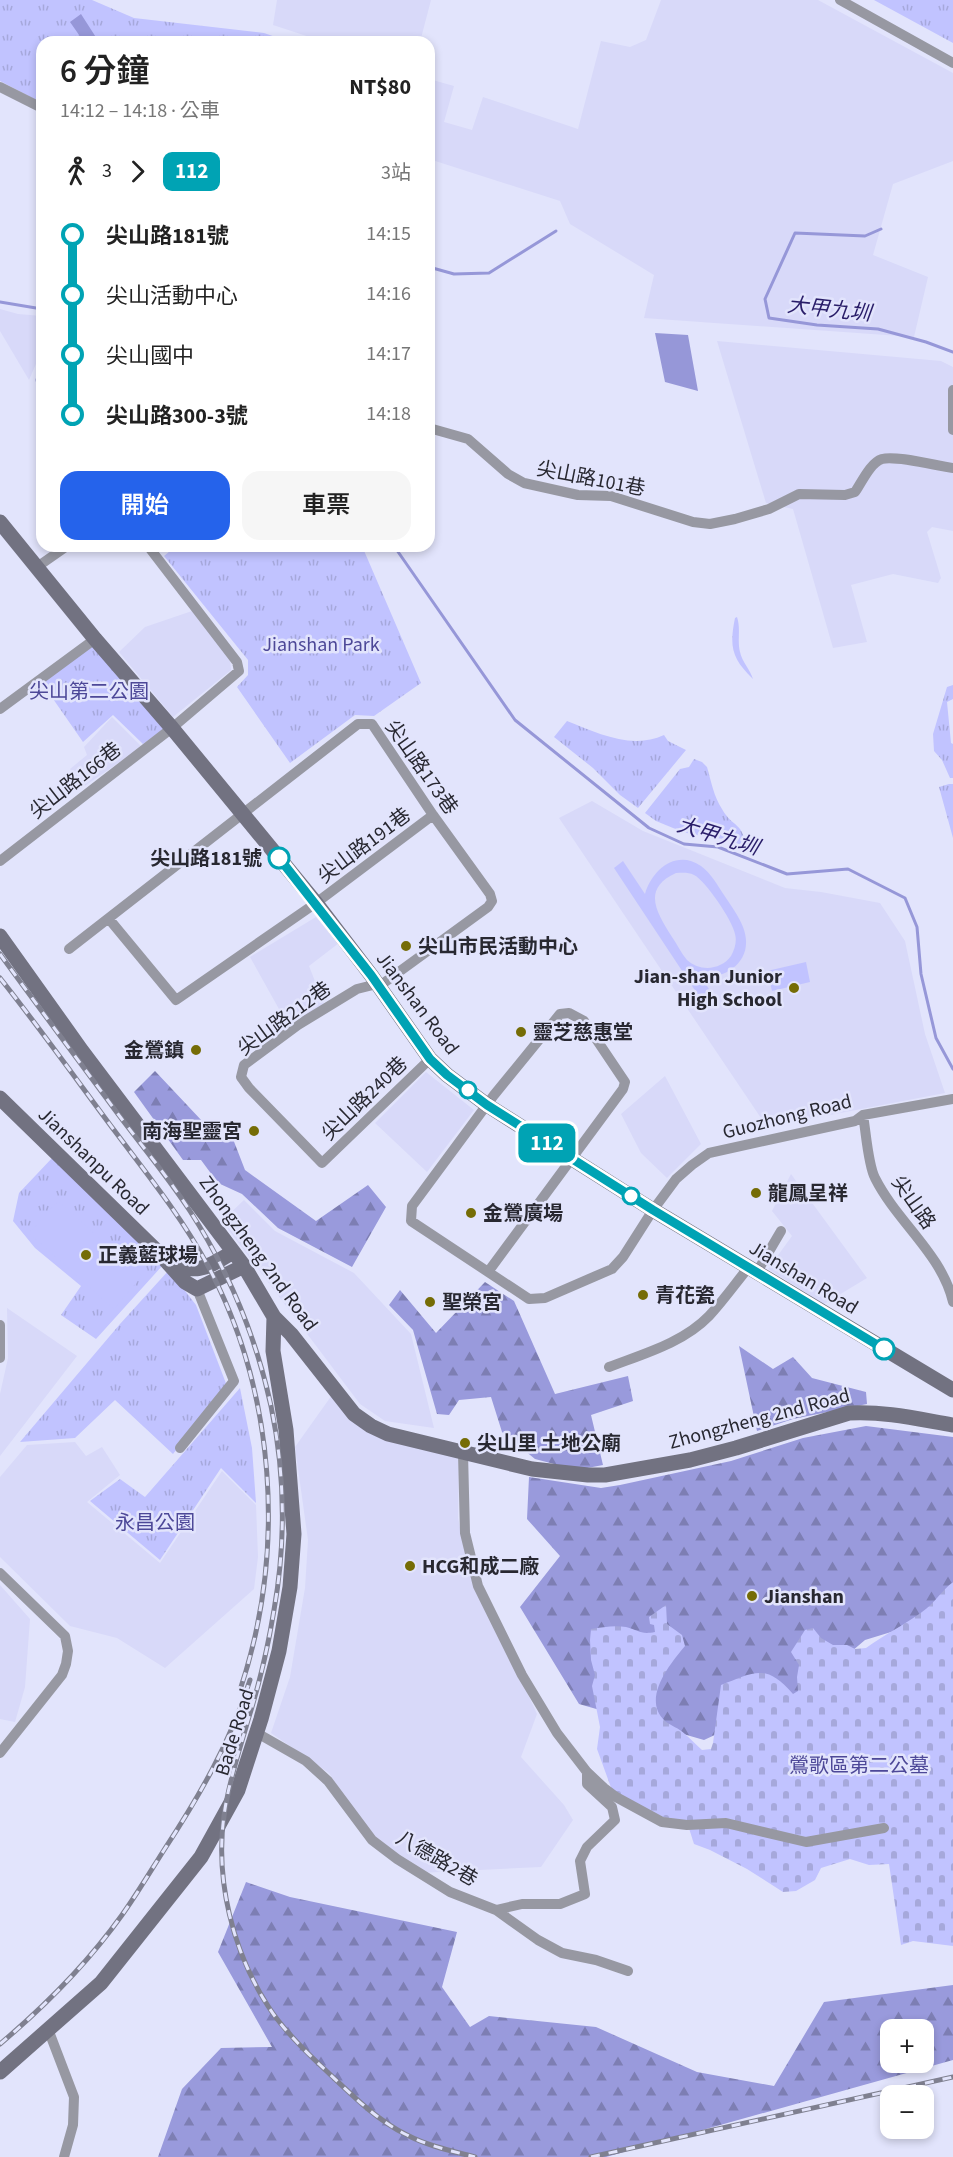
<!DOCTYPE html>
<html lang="zh-TW">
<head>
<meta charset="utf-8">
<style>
	:root { --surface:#fff; --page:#f6f6f6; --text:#222; --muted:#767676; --accent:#2563eb }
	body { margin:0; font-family:"Source Sans 3","Noto Sans TC",sans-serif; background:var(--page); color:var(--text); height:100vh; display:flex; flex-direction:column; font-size:22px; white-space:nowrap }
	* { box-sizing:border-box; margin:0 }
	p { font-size:20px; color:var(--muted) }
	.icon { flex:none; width:33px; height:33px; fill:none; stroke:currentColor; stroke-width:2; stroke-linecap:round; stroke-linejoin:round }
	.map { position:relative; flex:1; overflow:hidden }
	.panel { position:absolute; left:36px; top:36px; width:399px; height:516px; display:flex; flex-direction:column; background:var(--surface); border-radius:18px; box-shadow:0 3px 9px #0003 }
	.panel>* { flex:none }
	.badge { padding:0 12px; border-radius:9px; font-size:21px; line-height:39px }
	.fabs { position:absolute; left:880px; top:2019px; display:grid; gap:12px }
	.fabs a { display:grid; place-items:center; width:54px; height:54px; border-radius:12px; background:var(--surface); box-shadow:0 3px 9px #0003; font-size:30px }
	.map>.badge { position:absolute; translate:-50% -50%; box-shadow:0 0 0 3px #fff }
	.legs { display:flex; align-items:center; gap:9px; height:66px; padding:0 24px; font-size:20px }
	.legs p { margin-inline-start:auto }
	.overview { display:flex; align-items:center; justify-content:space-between; height:102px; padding:0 24px }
	h1 { font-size:33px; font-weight:600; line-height:45px }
	.button { display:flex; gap:12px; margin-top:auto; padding:12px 24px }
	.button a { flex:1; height:69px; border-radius:18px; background:var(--accent); color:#fff; font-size:24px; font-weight:600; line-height:69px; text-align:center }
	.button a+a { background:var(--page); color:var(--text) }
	ul { padding:0 24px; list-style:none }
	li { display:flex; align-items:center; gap:21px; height:60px; font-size:22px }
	li i { display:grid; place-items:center; width:9px; height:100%; margin:0 8px; background:currentColor }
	li i::after { content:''; width:15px; height:15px; margin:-8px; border:4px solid; border-radius:50%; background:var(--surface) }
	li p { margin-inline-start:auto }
	li:first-child i { background:linear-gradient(#0000 50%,currentColor 0) }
	li:last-child i { background:linear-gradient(currentColor 50%,#0000 0) }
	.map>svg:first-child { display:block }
	.built { fill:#d8d9f9 }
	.grass { fill:url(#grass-tufts) }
	.forest { fill:url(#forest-firs); fill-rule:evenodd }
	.cemetery { fill:url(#cemetery-stones) }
	.pitch { fill:#c1c3ff; fill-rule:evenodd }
	.water { fill:#9697d8 }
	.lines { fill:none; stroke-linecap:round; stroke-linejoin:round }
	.stream { stroke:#9697d8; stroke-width:3 }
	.street { stroke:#9798a2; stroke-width:10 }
	.secondary { stroke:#727281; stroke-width:15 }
	.rail-casing { stroke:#7f8090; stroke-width:5 }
	.rail { stroke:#e2e4fc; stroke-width:3; stroke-dasharray:9; stroke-linecap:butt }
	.line-1-casing { stroke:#fff; stroke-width:14 }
	.line-1 { stroke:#00a3b4; stroke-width:9 }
	.stop-1-dot { fill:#fff; stroke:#00a3b4; stroke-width:3 }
	.poi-dot { fill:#756c06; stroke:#e2e4fc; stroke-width:2 }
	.labels { text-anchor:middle; stroke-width:5; stroke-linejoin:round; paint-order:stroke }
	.street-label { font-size:20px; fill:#282831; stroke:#e2e4fc }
	.park-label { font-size:20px; fill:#4d4898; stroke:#e2e4fc }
	.stop-label { font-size:20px; font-weight:bold; fill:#282831; stroke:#e2e4fc; text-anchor:end }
	.poi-label { font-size:20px; font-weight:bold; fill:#282831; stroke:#e2e4fc; text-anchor:start }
	.water-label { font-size:21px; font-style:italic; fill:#291d69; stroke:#e2e4fc }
</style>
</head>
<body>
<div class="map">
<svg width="953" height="2157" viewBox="0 0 953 2157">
	<defs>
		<pattern id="grass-tufts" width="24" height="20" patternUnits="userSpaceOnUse" patternTransform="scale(1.5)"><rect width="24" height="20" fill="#c1c3ff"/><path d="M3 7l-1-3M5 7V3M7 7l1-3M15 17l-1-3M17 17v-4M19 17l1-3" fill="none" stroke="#a6a8db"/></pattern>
		<pattern id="forest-firs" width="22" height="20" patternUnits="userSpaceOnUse" patternTransform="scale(1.5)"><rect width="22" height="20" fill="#999adc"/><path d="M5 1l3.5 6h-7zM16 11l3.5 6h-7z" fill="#7d7eb3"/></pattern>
		<pattern id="cemetery-stones" width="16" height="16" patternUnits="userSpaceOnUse" patternTransform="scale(1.5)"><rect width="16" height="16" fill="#c1c3ff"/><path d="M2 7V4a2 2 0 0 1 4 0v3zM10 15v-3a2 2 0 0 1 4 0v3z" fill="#a6a8db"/></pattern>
	</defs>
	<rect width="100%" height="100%" fill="#e2e4fc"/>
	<path class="built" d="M277,0H431L420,42H325L273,25Z
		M661,0H818L953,73V161L893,184L873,255L928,277L914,337L644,318L654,275L570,224L560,201L429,159V79L454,86L444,122L472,130L483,97L578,129L601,41L630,47L646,40Z
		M0,309L18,314L42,316V350L29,380L0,331Z
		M717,341L941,361L953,367V531L932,527L927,532L941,578L938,583L893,574L851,585L867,642L833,648L793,509L766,503Z
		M192,611L230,659L231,670L173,717L119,652L145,627Z
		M112,717L142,747L83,787L70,769L87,755L84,747Z
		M592,801L643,831L785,888L821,892L880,903L905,941L925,1034L945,1093L767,1127L559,818Z
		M316,917L339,943L309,966L324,1004L289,1027L250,957Z
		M426,1072L474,1110L427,1172L375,1123Z
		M665,1076L701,1144L667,1178L641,1153L621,1114Z
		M791,1174L867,1278L824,1304L768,1269L792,1236L772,1211Z
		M244,1200L275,1231L354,1273L411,1334L434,1428L385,1421L360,1404L222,1221Z
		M7,1308L77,1356L0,1456V1394L8,1358Z
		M332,1395L355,1419L459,1456L458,1518L467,1561L537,1714L521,1757L564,1805L573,1820L541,1867L419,1873L366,1830L329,1773L271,1733L290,1677L305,1588L308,1540L295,1447Z
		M75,1442L86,1456L102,1447L120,1475L87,1502L160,1563L222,1471L256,1505L258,1557L254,1589L165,1668L117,1638L70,1626L0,1557V1477L27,1445Z
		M0,1585L30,1619L25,1687L15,1722L0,1719Z"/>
	<path class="grass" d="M0,0H92L134,18L264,33L290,42H42V103L0,81Z
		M874,0H953V43Z
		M176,546H362L421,683L374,716L355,715L290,763L237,687L248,675V660L164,556Z
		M737,617C741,629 737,640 740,652C742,662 750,669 753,679C732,659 729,647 735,618Z
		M94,644L165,728L143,744L113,715L83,742L42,683Z
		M953,685V699L947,702L951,743L953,744V778H950L942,760L934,751L933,734L947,687Z
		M567,721C597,733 632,750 664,735L668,741L686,750L638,808L620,795L593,768L554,737Z
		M694,759L702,762L707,767C711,781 714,797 722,809C733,829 744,821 746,850L730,840L690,834L673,828L656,821L645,813L680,769L689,767Z
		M949,784H953V838L939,787Z
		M53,1157L162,1266L96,1339L61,1315L81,1286L35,1248L13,1221L19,1193Z
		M169,1270L196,1305L227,1386L173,1454L115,1400L75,1438L20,1442L120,1324Z
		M240,1388L252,1448L256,1503L221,1468L160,1560L90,1501L120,1479L145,1497Z"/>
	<path class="forest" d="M155,1071L219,1139H233L245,1170L316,1221L368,1185L386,1207L352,1267L278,1228L242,1194L218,1183L201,1160H183L134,1092Z
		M485,1282L514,1301L555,1394L628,1376L633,1401L591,1415L603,1465L577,1470L535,1459L502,1432L491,1397L459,1400L449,1415L437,1414L413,1330L389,1305L400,1290L436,1333Z
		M739,1346L773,1369L793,1357L812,1378L866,1392L867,1404L793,1419L757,1431Z
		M866,1426L953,1437V1613L865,1640L799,1696L704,1740L579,1704L520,1607L560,1556L527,1519L529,1477L601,1488L620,1485L731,1461L803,1438Z
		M246,1882L290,1897L457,1932L442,1987L470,2027L489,2016L596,2027L697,2072L774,2086L824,2002L953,1985V2060L606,2157H158L182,2089L221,2048L272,2047L218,1952ZM891,2030H924V2062H891Z"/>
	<path class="cemetery" d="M953,1582V1946L913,1941L901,1945L889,1864L869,1865L850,1859L821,1868L815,1880L796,1891L783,1892L747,1869L710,1850L694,1844L687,1822L650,1815L613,1793L597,1749L600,1727L592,1686L595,1675L591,1660L590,1640L591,1629C603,1627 615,1625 626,1627C639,1630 640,1635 655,1632L654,1625L650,1624L649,1617L666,1605L667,1624L682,1635L685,1646C670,1664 641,1699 665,1721C671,1726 679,1728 685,1734C691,1739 696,1745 702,1750L711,1749L713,1743L721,1685C755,1672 766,1663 793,1694L798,1691L797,1677L799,1665L791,1652L805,1630L813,1628L821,1638L833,1645H847L855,1649L866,1648C884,1635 904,1625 922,1612C935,1603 941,1591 953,1582Z"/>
	<path class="pitch" d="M623,861L645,894C652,870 676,849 701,866C711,873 718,886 724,895C731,906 739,916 743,927C755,958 730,978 702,978L714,997L704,1004L614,868ZM676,873C682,873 688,872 694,875C705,880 733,921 735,934C737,941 735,949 731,956C721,970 700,972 687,960C681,953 677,944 672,937C657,913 641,889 676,873Z
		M806,962L810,982L772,991L767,971Z
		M58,1201L142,1276L114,1309L29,1233Z"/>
	<path class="water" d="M81,14L99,42H84L70,22Z
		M655,333L688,335L698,391L665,382Z"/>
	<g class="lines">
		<path class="stream" d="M881,229L865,236L795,233L765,299L769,318L817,325L878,329L926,342L953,352
			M429,267L454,274L489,273L556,231
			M0,302L42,309
			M42,362L37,380L42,402
			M394,546L515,720L649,828L684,844L718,847L787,874L848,869L905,898L917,927L921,974L936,1038L953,1069"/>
		<path class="street" d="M840,0L953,63
			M0,87L42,108
			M953,390V430
			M429,428L468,439L508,474L524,483L578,495L611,496L693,522L710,524L735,519L769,509L799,494L845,495L855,492C862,482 870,463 882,459C896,455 937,466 953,468
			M37,567L67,546
			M0,709L95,639
			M0,861L172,728L239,671L237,662L148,546
			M109,919L176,1000L316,903L433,815
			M69,949L358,724H372L433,815L490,894L492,901L488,907L385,982L357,989L298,1025L244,1065L241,1077L249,1088L322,1163L430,1059
			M863,1115C866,1132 868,1165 875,1178C897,1222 942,1254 953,1302
			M488,1272L623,1089L625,1082L584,1021L569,1013L560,1014L494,1095L412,1206L411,1221L529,1299L545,1298L612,1269L623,1257L653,1210L676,1179L692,1165L709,1153L855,1121L863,1115L953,1099
			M757,1272L781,1231
			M0,1325V1358
			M609,1367C643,1354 683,1343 709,1316C723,1301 735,1284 748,1268
			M180,1448L234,1381L197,1289
			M463,1453L465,1533L478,1586L522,1675L557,1733L587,1772L604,1788L616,1797L662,1822L687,1825L726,1823L806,1842L884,1828
			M0,1573L65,1636L68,1651L66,1664L62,1675L0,1753
			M257,1733L306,1761L328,1781L372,1840L397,1859L450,1892L496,1910L538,1940L562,1953L596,1960L628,1971
			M496,1910L522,1904H560L585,1894L580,1861L587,1847L615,1820L612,1807L587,1784V1772
			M48,2029L74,2097L73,2125L64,2157"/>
		<path class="secondary" d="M0,522L95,639L172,728L316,903L371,975L430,1059L447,1075L487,1105L653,1210L953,1390
			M0,936L82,1051L244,1266L274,1317L291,1334L354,1414L371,1426L388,1434L532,1469L588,1475H605L690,1460L736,1448L849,1413C885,1411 918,1419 953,1425
			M0,1098L159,1253L185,1282L197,1289L244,1266
			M169,1260C196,1277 208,1267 233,1252
			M0,2072L101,1983L201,1857L238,1790L261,1719L279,1651L290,1587L294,1534L286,1430L273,1351L274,1317"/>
		<defs>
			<path id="rail" d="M0,954C39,1008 79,1061 118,1114C142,1146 168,1177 190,1211C228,1270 256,1337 271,1406C285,1473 286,1542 274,1610C268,1647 259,1685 248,1720C239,1752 228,1784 224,1816C215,1880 233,1952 268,2006C281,2027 301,2047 319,2064C346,2089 374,2119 407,2135C428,2146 452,2151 475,2157
				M0,978C39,1027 76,1079 114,1130C147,1174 181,1216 207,1264C276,1392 286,1550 241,1687
				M0,2044C45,2006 87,1964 122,1915C137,1894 150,1872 164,1850C200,1795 230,1743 250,1680
				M591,2157L953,2077"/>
		</defs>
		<use href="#rail" class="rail-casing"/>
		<use href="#rail" class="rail"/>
	</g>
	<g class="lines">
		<defs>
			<path id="line-1" d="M279,858L371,975L430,1059L447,1075L487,1105L653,1210L884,1349"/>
		</defs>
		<use href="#line-1" class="line-1-casing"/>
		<use href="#line-1" class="line-1"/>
	</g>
	<g class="stop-1-dot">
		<circle cx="279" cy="858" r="10"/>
		<circle cx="468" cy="1090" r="8"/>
		<circle cx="631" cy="1196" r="8"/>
		<circle cx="884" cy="1349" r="10"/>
	</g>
	<g class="poi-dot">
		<circle cx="406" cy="946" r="6"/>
		<circle cx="794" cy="988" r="6"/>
		<circle cx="521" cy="1032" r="6"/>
		<circle cx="196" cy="1050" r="6"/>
		<circle cx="254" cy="1131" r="6"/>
		<circle cx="756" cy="1193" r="6"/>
		<circle cx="471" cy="1213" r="6"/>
		<circle cx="86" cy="1255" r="6"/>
		<circle cx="643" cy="1295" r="6"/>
		<circle cx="430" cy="1302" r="6"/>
		<circle cx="465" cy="1443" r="6"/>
		<circle cx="410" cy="1566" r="6"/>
		<circle cx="752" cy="1596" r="6"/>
	</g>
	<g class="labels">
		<g class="street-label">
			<text transform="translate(591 478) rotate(11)" y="7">尖山路101巷</text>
			<text transform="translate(422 767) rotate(55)" y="7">尖山路173巷</text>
			<text transform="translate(75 780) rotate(-38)" y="7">尖山路166巷</text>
			<text transform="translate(364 845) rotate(-37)" y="7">尖山路191巷</text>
			<text transform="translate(418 1003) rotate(53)" y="7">Jianshan Road</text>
			<text transform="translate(284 1018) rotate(-36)" y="7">尖山路212巷</text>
			<text transform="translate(364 1098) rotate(-44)" y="7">尖山路240巷</text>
			<text transform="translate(787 1116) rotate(-14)" y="7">Guozhong Road</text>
			<text transform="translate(94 1161) rotate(44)" y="7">Jianshanpu Road</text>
			<text transform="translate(914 1202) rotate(55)" y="7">尖山路</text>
			<text transform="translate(259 1253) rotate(54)" y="7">Zhongzheng 2nd Road</text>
			<text transform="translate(804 1277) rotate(31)" y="7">Jianshan Road</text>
			<text transform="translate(759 1418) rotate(-15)" y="7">Zhongzheng 2nd Road</text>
			<text transform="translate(234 1732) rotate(-73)" y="7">Bade Road</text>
			<text transform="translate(437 1858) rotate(30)" y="7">八德路2巷</text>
		</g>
		<g class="park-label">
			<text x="321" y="651">Jianshan Park</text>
			<text x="89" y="698">尖山第二公園</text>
			<text x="155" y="1529">永昌公園</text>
			<text x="859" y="1772">鶯歌區第二公墓</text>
		</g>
		<g class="stop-label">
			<text x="262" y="865">尖山路181號</text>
		</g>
		<g class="poi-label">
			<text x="418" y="953">尖山市民活動中心</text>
			<text x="782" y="983" text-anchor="end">Jian-shan Junior<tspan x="782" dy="23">High School</tspan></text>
			<text x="533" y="1039">靈芝慈惠堂</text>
			<text x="184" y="1057" text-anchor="end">金鶯鎮</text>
			<text x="242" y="1138" text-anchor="end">南海聖靈宮</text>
			<text x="768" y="1200">龍鳳呈祥</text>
			<text x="483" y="1220">金鶯廣場</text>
			<text x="98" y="1262">正義藍球場</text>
			<text x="655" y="1302">青花瓷</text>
			<text x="442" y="1309">聖榮宮</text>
			<text x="477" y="1450">尖山里 土地公廟</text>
			<text x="422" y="1573">HCG和成二廠</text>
			<text x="764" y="1603">Jianshan</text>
		</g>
		<g class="water-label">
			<text transform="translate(829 309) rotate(6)" y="7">大甲九圳</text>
			<text transform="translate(718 836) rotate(17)" y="7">大甲九圳</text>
		</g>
	</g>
</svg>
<div class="fabs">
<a>+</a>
<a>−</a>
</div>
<b class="badge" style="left:547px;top:1143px;background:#00a3b4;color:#fff">112</b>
<section class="panel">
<div class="overview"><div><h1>6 分鐘</h1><p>14:12 – 14:18 · 公車</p></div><b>NT$80</b></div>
<div class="legs"><svg class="icon" aria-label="walk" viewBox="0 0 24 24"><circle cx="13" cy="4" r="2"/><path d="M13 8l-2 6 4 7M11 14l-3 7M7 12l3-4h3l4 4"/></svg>3<svg class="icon" aria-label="forward" viewBox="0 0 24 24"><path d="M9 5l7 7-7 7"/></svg><b class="badge" style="background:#00a3b4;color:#fff">112</b><p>3站</p></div>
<ul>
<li><i style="color:#00a3b4"></i><b>尖山路181號</b><p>14:15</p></li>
<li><i style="color:#00a3b4"></i><span>尖山活動中心</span><p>14:16</p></li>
<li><i style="color:#00a3b4"></i><span>尖山國中</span><p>14:17</p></li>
<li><i style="color:#00a3b4"></i><b>尖山路300-3號</b><p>14:18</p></li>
</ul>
<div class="button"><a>開始</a><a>車票</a></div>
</section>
</div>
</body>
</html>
